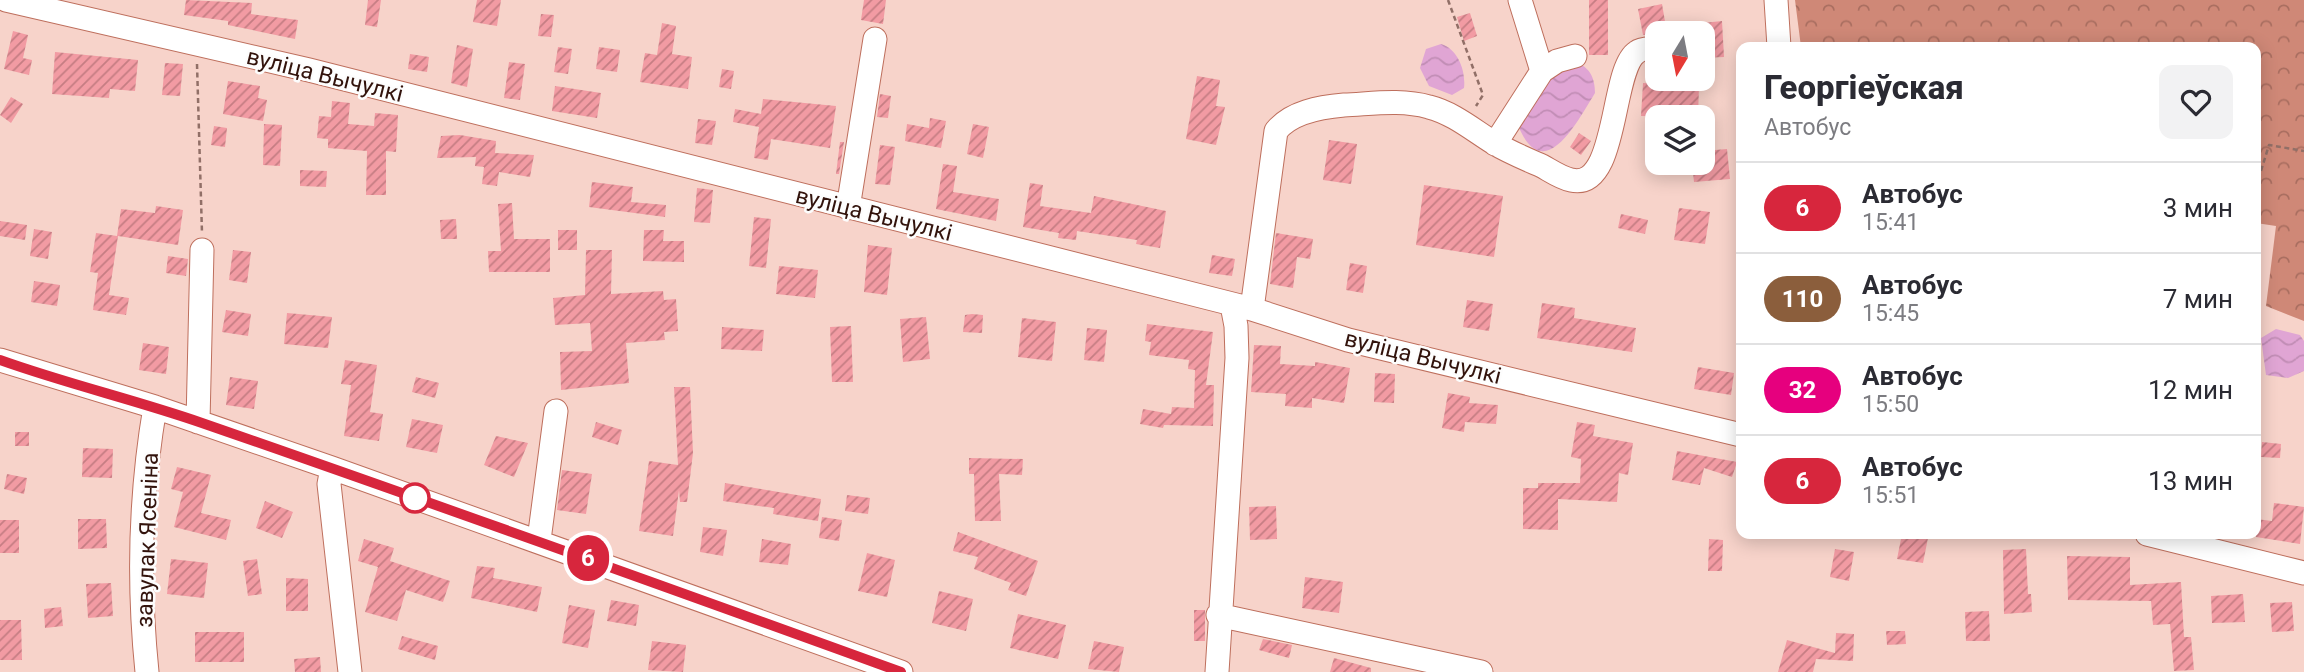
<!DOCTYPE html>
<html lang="ru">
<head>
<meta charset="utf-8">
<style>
	:root { --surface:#fff; --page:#f2f2f3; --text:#2b2b33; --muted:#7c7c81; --line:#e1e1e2 }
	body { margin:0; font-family:Roboto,sans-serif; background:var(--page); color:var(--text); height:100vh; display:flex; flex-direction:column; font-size:26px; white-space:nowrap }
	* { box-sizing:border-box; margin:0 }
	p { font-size:23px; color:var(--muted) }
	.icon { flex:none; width:38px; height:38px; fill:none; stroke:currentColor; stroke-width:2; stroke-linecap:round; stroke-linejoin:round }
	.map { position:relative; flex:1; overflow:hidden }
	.panel { position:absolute; left:1736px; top:42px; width:525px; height:497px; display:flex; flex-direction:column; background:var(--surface); border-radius:14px; box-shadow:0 4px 18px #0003 }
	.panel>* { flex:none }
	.badge { padding:0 14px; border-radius:23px; font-size:24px; line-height:46px }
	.needle { width:46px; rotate:190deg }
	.fabs { position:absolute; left:1645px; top:21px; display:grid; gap:14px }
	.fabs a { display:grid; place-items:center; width:70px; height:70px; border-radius:14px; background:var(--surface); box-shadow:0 4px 18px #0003; font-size:35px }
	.map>.badge { position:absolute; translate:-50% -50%; box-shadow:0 0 0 4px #fff }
	.round { display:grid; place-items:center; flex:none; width:74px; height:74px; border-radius:14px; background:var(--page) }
	.headline { display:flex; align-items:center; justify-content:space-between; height:119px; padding:0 28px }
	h1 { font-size:33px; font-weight:800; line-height:52px }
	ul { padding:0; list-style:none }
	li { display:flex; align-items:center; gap:21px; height:91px; padding:0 28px; border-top:2px solid var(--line) }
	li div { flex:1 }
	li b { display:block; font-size:26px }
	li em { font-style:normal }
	li .badge { min-width:77px; font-weight:700; text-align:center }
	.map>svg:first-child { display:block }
	.forest { fill:url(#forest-crowns) }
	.water { fill:url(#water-waves) }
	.building { fill:url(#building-hatch) }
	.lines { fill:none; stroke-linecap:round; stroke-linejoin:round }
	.minor-casing { stroke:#be6f5d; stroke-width:25 }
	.path { stroke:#916f67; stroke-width:2.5; stroke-dasharray:5 3.5; stroke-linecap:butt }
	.minor { stroke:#fff; stroke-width:23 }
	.line-casing { stroke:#fff; stroke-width:16 }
	.line { stroke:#d7263d; stroke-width:10 }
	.stop-dot { fill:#fff; stroke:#d7263d; stroke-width:3.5 }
	.labels { text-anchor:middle; stroke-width:5; stroke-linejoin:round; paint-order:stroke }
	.street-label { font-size:23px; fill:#32130c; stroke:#fdfdfd }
</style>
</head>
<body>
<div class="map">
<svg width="2304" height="672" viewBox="0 0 2304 672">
	<defs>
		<pattern id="forest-crowns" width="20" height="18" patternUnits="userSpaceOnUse" patternTransform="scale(1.75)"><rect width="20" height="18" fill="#cf8877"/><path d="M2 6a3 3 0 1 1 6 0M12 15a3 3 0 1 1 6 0" fill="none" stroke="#a96e60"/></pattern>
		<pattern id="water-waves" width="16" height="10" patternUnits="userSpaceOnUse" patternTransform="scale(1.75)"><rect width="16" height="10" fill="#e0a5d4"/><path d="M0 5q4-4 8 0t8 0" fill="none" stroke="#c18db5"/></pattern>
		<pattern id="building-hatch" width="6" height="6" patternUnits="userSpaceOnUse" patternTransform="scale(1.75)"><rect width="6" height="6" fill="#f29ba3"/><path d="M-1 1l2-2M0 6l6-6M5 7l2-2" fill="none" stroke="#c57d83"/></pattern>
	</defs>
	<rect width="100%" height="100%" fill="#f7d3ca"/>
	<path class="forest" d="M1795,0H2304V321L2266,306L2276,226L2256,223V47H1801Z"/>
	<path class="water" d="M1441,44C1458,49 1466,71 1464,88L1452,95L1429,86L1420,68L1426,49Z
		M1575,62C1590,67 1595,78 1595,93C1577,122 1543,189 1517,123L1543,76Z
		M2276,329L2300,335L2304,341V371L2288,378L2266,375L2261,338Z"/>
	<path class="building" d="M186,0L252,3L251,14L298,20L295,39L228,25V21L184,15Z
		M368,0H381L377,27L365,25Z
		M477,0H501L497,26L473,22Z
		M864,0H886L883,24L861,20Z
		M1589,0H1608V55H1589Z
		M1662,4L1667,33L1643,35L1638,9Z
		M1470,13L1477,36L1464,41L1457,17Z
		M541,14L554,15L551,37L538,36Z
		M1722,21L1724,57L1703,58V23Z
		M662,23L676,26L672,54L692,57L688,89L640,82L645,53L657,55Z
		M13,31L28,35L23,58L32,60L29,75L4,69Z
		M457,45L473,49L467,87L451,83Z
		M558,47L572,49L568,74L554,72Z
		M599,47L620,50L617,72L596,69Z
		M55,52L138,60L135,91L110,89L109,98L52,94Z
		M410,54L429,57L427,72L408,69Z
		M509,62L525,64L520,100L504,98Z
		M165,63L183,64L180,96L162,95Z
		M722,69L734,71L731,89L719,87Z
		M1197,76L1220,80L1216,106L1225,107L1216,145L1186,139Z
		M228,81L260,86L258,98L267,100L263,121L223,114Z
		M1643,83L1699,86L1698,117L1641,116Z
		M555,86L601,93L597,118L552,111Z
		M880,94L891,96L888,118L877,117Z
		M11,97L23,104L11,123L0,115Z
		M763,99L836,106L830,148L771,139L768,160L754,158L759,127L733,122L735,109L761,114Z
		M332,101L350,103L348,124L374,126L375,113L398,115L396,152L386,151V195H366L367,151L328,148V139L317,138L319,116L331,117Z
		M930,118L946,121L941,148L905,141L907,124L929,128Z
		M698,119L716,121L712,145L695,143Z
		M264,124L282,125L280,166L263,165Z
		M973,124L989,127L983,158L967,154Z
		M214,126L227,128L225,147L211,145Z
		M1579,133L1591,141L1581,155L1570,147Z
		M460,135L496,141L495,153L534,155L530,177L499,172L497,186L482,184L484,167L475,166L476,157L437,158L441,136Z
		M1329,140L1357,144L1351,184L1323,180Z
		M840,142H844L839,174H836Z
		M880,145L895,147L890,185L875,184Z
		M1727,149L1730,179L1694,182L1692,163H1703V151Z
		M943,164L957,166L953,192L999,199L996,221L936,209Z
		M300,170L327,171L326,187L300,186Z
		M592,182L633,187L631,202L666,205L665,217L589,207Z
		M1030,183L1043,185L1040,206L1091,213L1094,196L1166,211L1160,248L1136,244L1137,240L1077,231L1076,240L1058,238L1059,233L1023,227Z
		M1424,185L1503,196L1494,257L1416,245Z
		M697,188L713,190L710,223L694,222Z
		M512,203L514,239H550V272H489L488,251H501L498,204Z
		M156,206L183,210L178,245L118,236L109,295L129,298L126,315L93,310L98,273L90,272L96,233L117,236L121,209L155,213Z
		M1679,208L1710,212L1705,244L1674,240Z
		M1621,214L1648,220L1645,234L1618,228Z
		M754,217L771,219L766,268L749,266Z
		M456,219L457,239H441L440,220Z
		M0,221L27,225L25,240L0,236Z
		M34,229L52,232L48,259L30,256Z
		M558,230H577V250H558Z
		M644,230H664L663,241H684V262L643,261Z
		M1276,233L1313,239L1310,259L1297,257L1293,288L1270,284Z
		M868,245L892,248L887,295L864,292Z
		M233,250L251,252L247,283L229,280Z
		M586,250H612L611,294L663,291L664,300L676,299L678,331L664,332L665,340L626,343L629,383L561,390L560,352L592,351L590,323L555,325L553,298L585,295Z
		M1212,255L1235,259L1232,276L1209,273Z
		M168,256L188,259L186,276L166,273Z
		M1350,263L1367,266L1363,293L1346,290Z
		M779,266L818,270L815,298L776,294Z
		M34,281L60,285L57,306L31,302Z
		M1467,300L1493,304L1489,331L1463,327Z
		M1542,303L1575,308L1574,318L1636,328L1632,352L1537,338Z
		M226,310L251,314L248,336L222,332Z
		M287,313L332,317L328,348L284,344Z
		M972,314L983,315L982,333L963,332L965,315Z
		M926,317L930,359L903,362L900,319Z
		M1022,318L1056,322L1052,361L1018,357Z
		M1147,324L1213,332L1206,385H1214L1213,426L1164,425L1163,428L1140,424L1143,409L1171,414L1172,407L1194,408L1195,370L1188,369L1189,360L1149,355L1151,342L1145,341Z
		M851,326L853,382H832L830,327Z
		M722,327L764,330L762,351L721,349Z
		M1087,328L1107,330L1104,362L1084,360Z
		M143,343L169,347L166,374L139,370Z
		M1254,345L1281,346L1280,364L1315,366V362L1350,368L1344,403L1312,398V408L1285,406L1286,394L1251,392Z
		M345,360L377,365L370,412L383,414L379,441L344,436L351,385L341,384Z
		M1698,367L1734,373L1731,395L1694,389Z
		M1375,373L1395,374L1394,403L1374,402Z
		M230,377L258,381L254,409L226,405Z
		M416,377L439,383L435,398L412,392Z
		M674,387H690L693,453L687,502H680L679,490L673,536L639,531L649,461L678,465Z
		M1448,393L1470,397L1469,403L1498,405L1496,424L1465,422L1464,432L1442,428Z
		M412,419L443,425L437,453L406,447Z
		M596,422L622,430L618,445L592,437Z
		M1577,422L1595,425L1593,436L1633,443L1628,475L1619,473L1617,502L1558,499V530L1523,529V488H1538V483H1580L1581,459L1571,457Z
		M15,432H29V446H15Z
		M496,436L528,443L514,477L484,465Z
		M2262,442L2281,444L2280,458L2261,457Z
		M83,448L113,449L112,478L82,477Z
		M1677,451L1737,462L1732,477L1704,468L1700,485L1672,480Z
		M969,458L1023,459L1022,475L999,474L1001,521H975L974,474H969Z
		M177,467L211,475L201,513L231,520L226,540L174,527L183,492L171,489Z
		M562,470L592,474L586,514L557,510Z
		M7,474L27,478L24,494L4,489Z
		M725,483L821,499L818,521L773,514L774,508L723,501Z
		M847,495L870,498L868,514L845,511Z
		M265,501L293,512L282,538L256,528Z
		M2274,503L2304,507L2300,544L2256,537V519L2272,521Z
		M1276,506L1277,539L1250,540L1249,507Z
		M822,517L842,520L839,541L819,538Z
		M78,519H106L107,548L78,549Z
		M0,520H19V553H0Z
		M703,527L727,530L723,556L700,552Z
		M958,532L1038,561L1026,596L1008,590L1011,583L974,569L978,557L953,551Z
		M1902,534L1928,538L1923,563L1897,559Z
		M364,539L394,548L390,561L450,581L443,602L406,590L397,621L365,612L378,567L358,561Z
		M762,539L791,544L788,565L759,562Z
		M1709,539L1723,540L1722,571H1708Z
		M1835,549L1854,552L1849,581L1830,577Z
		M2026,549L2028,594H2031L2032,612L2004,614L2003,550Z
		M867,553L895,560L887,597L858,591Z
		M2067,556L2130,557V585L2181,582L2184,637H2191L2194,670L2174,671L2170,624L2153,625L2151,601L2068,600Z
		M171,559L208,563L204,598L167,594Z
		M257,559L262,594L248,596L243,561Z
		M477,566L495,568L493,578L542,587L537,612L471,598Z
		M1305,577L1343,582L1339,613L1302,608Z
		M286,578L308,579V611H286Z
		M111,583L113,616L88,618L86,584Z
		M939,591L973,599L966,631L932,623Z
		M2243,594L2245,622L2212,623L2211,596Z
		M611,600L639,605L636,626L607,621Z
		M2292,602L2294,631L2272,632L2270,603Z
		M569,605L595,610L588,648L562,643Z
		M61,607L63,626L45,628L44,609Z
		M1194,610H1205V641H1194Z
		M1989,611L1990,641H1966L1965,612Z
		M1018,614L1066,625L1058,659L1010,648Z
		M0,620H21L22,660H0Z
		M1886,631H1905L1906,644L1887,645Z
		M195,632H244V662H195Z
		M1836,633L1854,634L1853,661L1816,659L1813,672H1778L1787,640L1835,653Z
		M402,636L438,646L435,660L398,649Z
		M1263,639L1292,645L1289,658L1259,650Z
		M652,641L686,645L683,672L648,670Z
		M1094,641L1124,647L1119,672L1088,669Z
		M320,657L321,672H295L294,659Z
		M1334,658L1371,668V672H1330Z"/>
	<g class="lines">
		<defs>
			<path id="minor" d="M6,0L309,70L1252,309L1348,340L1741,435
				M1776,0L1779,47
				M1542,71L1557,61L1575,56
				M1495,144L1542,71L1520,0
				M848,208L875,39
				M1252,309L1276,131C1291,112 1320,107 1344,105C1371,104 1401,99 1429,107C1453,113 1473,130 1494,143C1509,152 1526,159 1542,166C1551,171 1561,178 1571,180C1619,191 1610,69 1637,52C1642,48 1651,49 1657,48
				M0,360L155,407L332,468L901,672
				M198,422L202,250
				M332,468L329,484L350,672
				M2147,534L2304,573
				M539,540L556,411
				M1218,615L1481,672
				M147,672C138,584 140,495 155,407
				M1217,672L1237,358L1236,326L1232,305"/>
		</defs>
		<use href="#minor" class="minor-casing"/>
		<path class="path" d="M1448,0L1483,95L1476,106
			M197,64L202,233
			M2256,187L2269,145L2304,151"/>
		<use href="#minor" class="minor"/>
	</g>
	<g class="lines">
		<defs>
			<path id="line" d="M0,360C67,384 136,400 202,423C436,504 669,588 901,672"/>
		</defs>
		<use href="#line" class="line-casing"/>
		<use href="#line" class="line"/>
	</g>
	<circle class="stop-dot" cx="415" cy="498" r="14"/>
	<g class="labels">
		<g class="street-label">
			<text transform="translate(325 75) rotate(14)" y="8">вуліца Вычулкі</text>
			<text transform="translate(874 214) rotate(14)" y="8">вуліца Вычулкі</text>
			<text transform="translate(1423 357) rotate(14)" y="8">вуліца Вычулкі</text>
			<text transform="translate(147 540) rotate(-88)" y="8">завулак Ясеніна</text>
		</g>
	</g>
</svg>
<div class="fabs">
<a><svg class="needle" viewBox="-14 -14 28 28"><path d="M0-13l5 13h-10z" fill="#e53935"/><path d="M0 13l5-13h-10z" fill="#7c7c81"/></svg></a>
<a><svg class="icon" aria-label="layers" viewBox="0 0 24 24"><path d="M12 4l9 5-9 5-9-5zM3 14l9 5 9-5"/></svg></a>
</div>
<b class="badge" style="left:588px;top:558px;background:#d7263d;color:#fff">6</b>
<section class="panel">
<div class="headline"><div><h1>Георгіеўская</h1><p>Автобус</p></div><a class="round"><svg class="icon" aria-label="heart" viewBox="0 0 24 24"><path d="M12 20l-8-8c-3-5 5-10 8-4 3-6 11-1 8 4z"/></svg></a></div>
<ul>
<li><span class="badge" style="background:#d7263d;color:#fff">6</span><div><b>Автобус</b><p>15:41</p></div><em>3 мин</em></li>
<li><span class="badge" style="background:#8b5e3c;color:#fff">110</span><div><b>Автобус</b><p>15:45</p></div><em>7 мин</em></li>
<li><span class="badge" style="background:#e6007e;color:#fff">32</span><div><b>Автобус</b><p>15:50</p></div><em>12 мин</em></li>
<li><span class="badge" style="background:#d7263d;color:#fff">6</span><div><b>Автобус</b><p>15:51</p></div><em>13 мин</em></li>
</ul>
</section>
</div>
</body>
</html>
